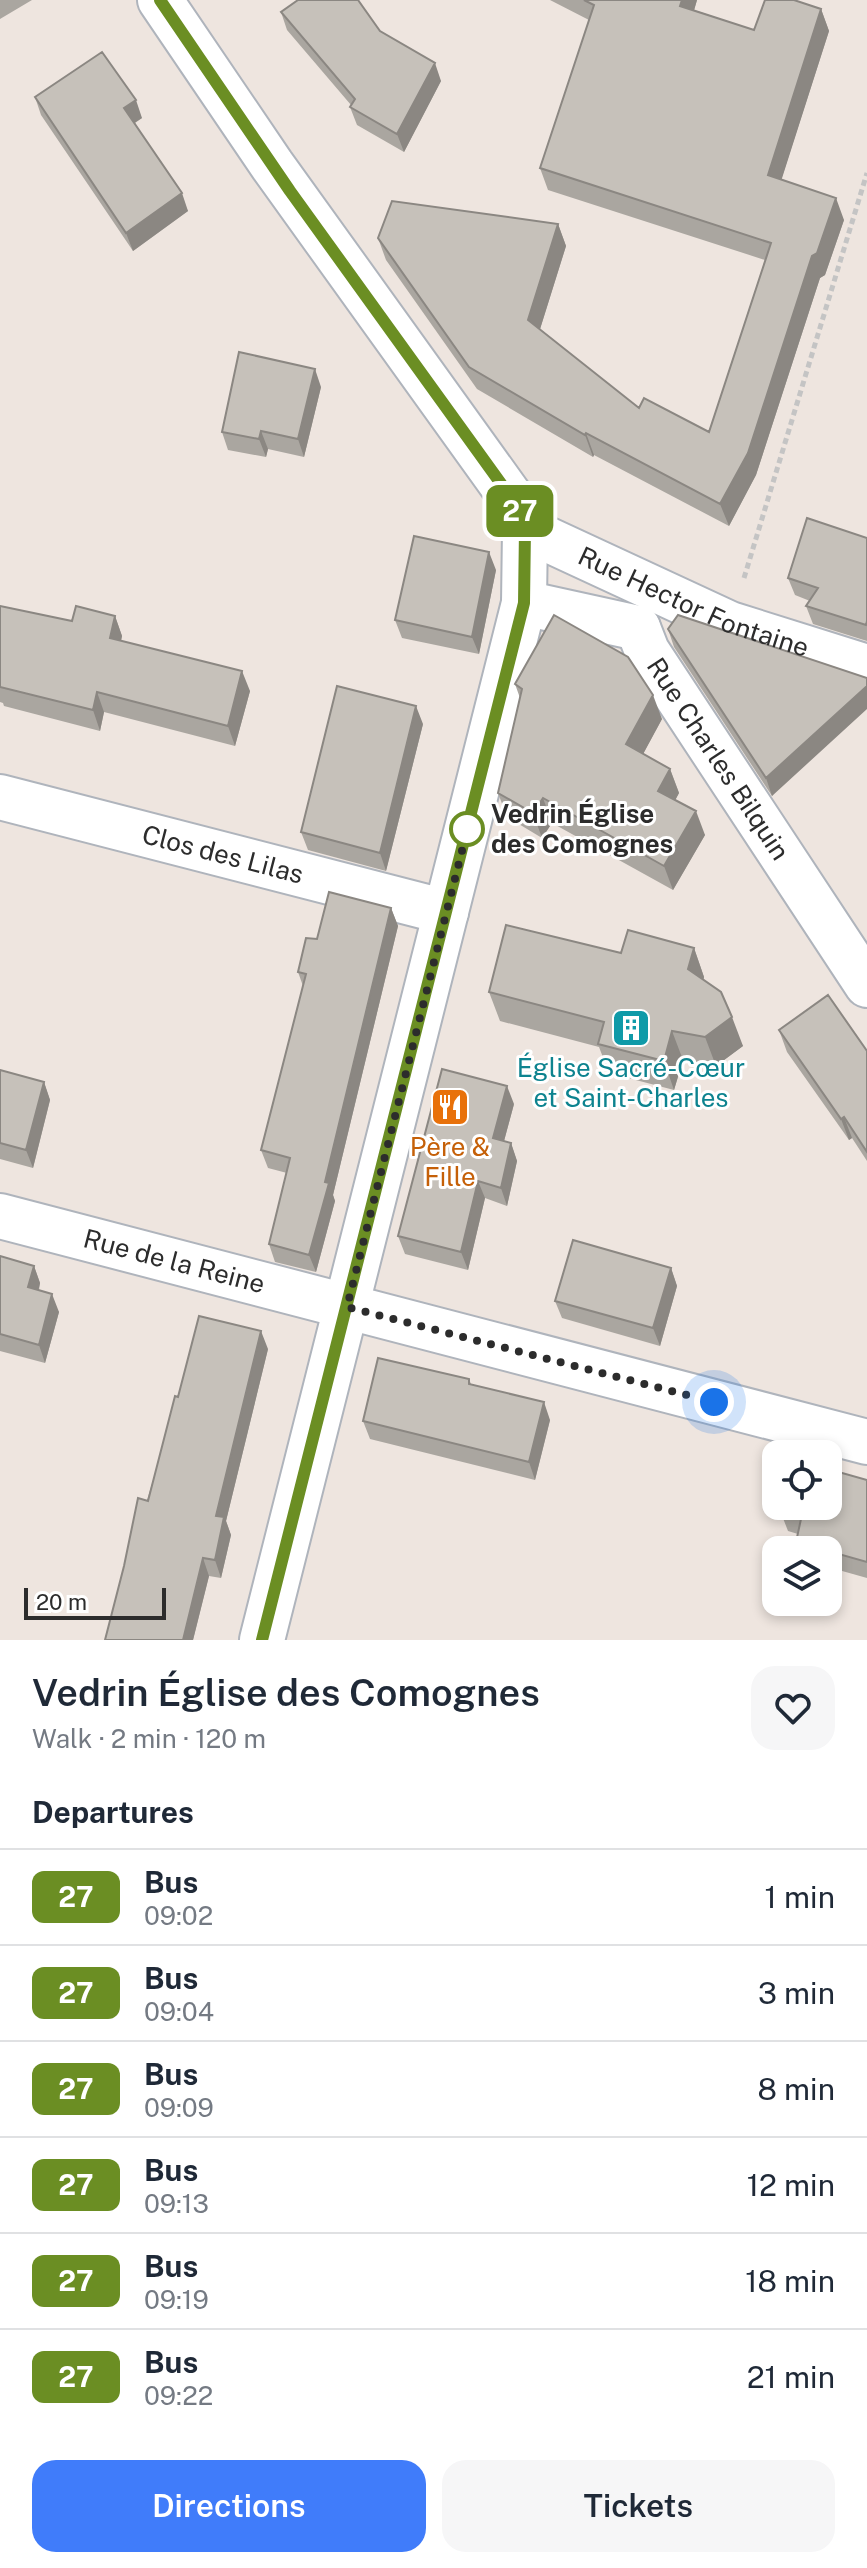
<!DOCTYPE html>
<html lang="en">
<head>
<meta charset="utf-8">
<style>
	:root { --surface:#fff; --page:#f6f6f7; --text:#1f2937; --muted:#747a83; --line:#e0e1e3; --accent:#407cfa }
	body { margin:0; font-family:"Public Sans",sans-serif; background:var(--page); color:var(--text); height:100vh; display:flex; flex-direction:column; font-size:30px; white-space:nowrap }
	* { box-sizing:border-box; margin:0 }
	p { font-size:26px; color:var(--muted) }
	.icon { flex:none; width:44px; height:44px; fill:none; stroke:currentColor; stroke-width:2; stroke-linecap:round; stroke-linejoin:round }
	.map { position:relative; height:1640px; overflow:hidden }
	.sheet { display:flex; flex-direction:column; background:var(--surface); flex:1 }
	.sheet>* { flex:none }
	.badge { padding:0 16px; border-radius:12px; font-size:28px; line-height:52px }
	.fabs { position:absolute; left:762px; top:1440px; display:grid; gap:16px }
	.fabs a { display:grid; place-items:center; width:80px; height:80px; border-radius:16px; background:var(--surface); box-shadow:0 4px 12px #0003; font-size:40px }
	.scale { position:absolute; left:24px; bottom:20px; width:142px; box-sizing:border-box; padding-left:8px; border:4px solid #2c2c2c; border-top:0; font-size:22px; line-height:28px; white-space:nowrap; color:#2c2c2c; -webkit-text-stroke:6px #fff; paint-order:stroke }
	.you { position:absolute; width:40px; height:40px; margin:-20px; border:6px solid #fff; border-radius:50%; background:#1a73e8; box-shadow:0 0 0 12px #1a73e833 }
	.map>.badge { position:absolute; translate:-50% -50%; box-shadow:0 0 0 4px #fff }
	h2 { padding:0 32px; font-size:30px; line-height:72px }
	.round { display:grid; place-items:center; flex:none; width:84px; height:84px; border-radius:24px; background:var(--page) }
	.overview { display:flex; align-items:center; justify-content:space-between; height:136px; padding:0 32px }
	h1 { font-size:38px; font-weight:600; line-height:60px }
	.primary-button { display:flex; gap:16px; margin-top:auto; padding:16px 32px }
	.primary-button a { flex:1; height:92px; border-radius:24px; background:var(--accent); color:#fff; font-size:32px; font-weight:600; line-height:92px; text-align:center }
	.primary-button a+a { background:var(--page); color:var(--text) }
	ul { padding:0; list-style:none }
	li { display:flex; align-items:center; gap:24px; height:96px; padding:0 32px; border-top:2px solid var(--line) }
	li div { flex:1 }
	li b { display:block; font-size:30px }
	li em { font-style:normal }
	li .badge { min-width:88px; font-weight:700; text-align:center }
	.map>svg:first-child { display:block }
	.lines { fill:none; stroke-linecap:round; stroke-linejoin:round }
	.minor-casing { stroke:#afb4bc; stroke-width:48 }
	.path { stroke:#c4c4c4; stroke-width:5; stroke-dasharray:6 4; stroke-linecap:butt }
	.minor { stroke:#fff; stroke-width:44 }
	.wall { fill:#aaa6a0 }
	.shaded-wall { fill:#8b8782 }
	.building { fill:#c6c1ba; stroke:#8b8782; stroke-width:2 }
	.line-casing { stroke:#fff; stroke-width:18 }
	.line { stroke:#6b8e23; stroke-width:12 }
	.walk { stroke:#2c2c2c; stroke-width:8; stroke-dasharray:0 14.4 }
	.stop-dot { fill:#fff; stroke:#6b8e23; stroke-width:4 }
	.labels { text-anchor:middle; stroke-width:6; stroke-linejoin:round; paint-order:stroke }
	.street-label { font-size:26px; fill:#2c2c2c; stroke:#fff }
	.stop-label { font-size:26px; font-weight:bold; fill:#2c2c2c; stroke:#fff; text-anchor:start }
	.culture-label { font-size:26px; fill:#0d838f; stroke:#fff }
	.food-label { font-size:26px; fill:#c56008; stroke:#fff }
</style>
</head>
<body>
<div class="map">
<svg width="867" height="1640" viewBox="0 0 867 1640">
	<rect width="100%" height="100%" fill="#eee5df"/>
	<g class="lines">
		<defs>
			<g id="minor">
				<path d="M160,0L272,165L520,510L525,529L524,603L262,1640"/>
				<path id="s1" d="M525,529L730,624L867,667"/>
				<path d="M524,603L638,628"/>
				<path id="s2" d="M638,628L647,651L867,985"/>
				<path id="s3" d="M0,797L446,912"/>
				<path id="s4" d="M0,1216L867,1442"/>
			</g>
		</defs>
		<use href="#minor" class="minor-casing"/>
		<path class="path" d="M744,578L867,173"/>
		<use href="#minor" class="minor"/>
	</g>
	<path class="wall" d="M0,0H32L0,19Z
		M550,0H697L694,10L754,30L821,9L829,31L781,180L844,220L825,275L820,278L756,475L729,526L594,455L593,457L477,389L386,260L378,238L558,224L566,246L540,329L639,408L709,432L765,260L548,190L540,168L589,20Z
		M281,12L380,31L441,81L404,152L357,125L350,107L351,105L287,30Z
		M35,97L142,118L135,123L188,211L133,251L41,115Z
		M321,387L304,457L268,449L266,457L228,450L222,432Z
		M867,538V641L813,624L806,606L810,601L795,595L788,578Z
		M496,570L479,654L402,638L395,620Z
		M0,606L72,621L115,616L122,636L121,641L250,691L235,746L104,712L100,731L4,706L3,703L0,702Z
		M668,629L867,678L772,796L674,647Z
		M515,684L662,719L643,754L670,769L679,793L675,800L705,835L673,890L552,823L542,838L507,817L498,793L520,698Z
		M423,724L386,871L308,850L301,832Z
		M391,908L398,926L333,1195L335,1201L316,1272L275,1262L269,1244L287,1173L268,1168L261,1150L303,986L298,972L317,939Z
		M694,948L704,977L703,980L743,1046L716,1066L683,1060L674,1090L609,1073L599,1047L500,1021L489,992L621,953Z
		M779,1030L867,1051V1161L852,1138L849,1140L787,1052Z
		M0,1070L44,1082L50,1100L33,1168L0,1159Z
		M514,1104L504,1141L511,1143L517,1161L507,1206L485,1198L468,1270L405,1254L398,1236Z
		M0,1256L34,1266L40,1283L39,1290L59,1312L45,1363L0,1351Z
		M671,1268L677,1286L660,1346L562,1318L555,1301Z
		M268,1349L226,1521L231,1535L221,1578L209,1576L193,1640H105L178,1397Z
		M469,1379L471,1384L550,1420L535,1480L370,1439L363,1421Z
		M867,1480V1578L828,1567V1550H799L796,1542L798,1534L788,1531L781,1513Z"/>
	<path class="shaded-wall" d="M682,0H697L689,28L680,6Z
		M821,9L829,31L776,197L768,175Z
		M435,63L441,81L404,152L397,134Z
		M136,100L142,118L131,125L124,108Z
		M182,193L188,211L133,251L126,233Z
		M836,198L844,220L825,275L820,278L756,475L729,526L720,504L812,256Z
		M558,224L566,246L536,342L528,320Z
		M315,369L321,387L304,457L298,439Z
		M261,431L268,449L266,457L259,439Z
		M586,433L594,455L593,457L585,435Z
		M489,552L496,570L479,654L472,637Z
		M115,616L122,636L117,658L110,638Z
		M242,671L250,691L235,746L228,726Z
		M867,686V709L772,796L766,778Z
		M97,692L104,712L100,731L93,710Z
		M653,695L662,719L635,769L626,744Z
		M416,706L423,724L386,871L380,853Z
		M670,769L679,793L667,816L658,791Z
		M543,798L552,823L542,838L533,813Z
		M696,811L705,835L673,890L664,866Z
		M391,908L398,926L333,1195L335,1201L316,1272L309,1255L325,1182Z
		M694,948L704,977L699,998L688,969Z
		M732,1017L743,1046L716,1066L705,1037Z
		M672,1031L683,1060L674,1090L664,1061Z
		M44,1082L50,1100L33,1168L26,1150Z
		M507,1086L514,1104L500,1156L493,1138Z
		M844,1117L852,1138L849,1140L841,1119Z
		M511,1143L517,1161L507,1206L501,1188Z
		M478,1181L485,1198L468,1270L461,1252Z
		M34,1266L40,1283L35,1305L28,1287Z
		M671,1268L677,1286L660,1346L653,1328Z
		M52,1294L59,1312L45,1363L39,1345Z
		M261,1331L268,1349L226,1521L231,1535L221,1578L215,1560L216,1516Z
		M544,1402L550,1420L535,1480L529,1462Z
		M203,1558L209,1576L193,1640H183Z"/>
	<path class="building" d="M298,0H358L380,31L435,63L397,134L350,107L355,99L281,12Z
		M584,0H682L680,6L754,30L765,0H794L821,9L768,175L836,198L817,253L812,256L748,453L720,504L586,433L585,435L469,367L378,238L392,201L558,224L528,320L639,408L644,398L709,432L771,243L540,168L594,5Z
		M102,52L136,100L124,108L182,193L126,233L35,97Z
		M239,352L315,369L298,439L261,431L259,439L222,432Z
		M807,518L867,538V621L866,625L806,606L818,588L788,578Z
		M414,536L489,552L472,637L395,620Z
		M0,606L72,621L76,606L115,616L110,638L242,671L228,726L97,692L93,710L0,687Z
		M554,615L628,657L653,695L626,744L670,769L658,791L696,811L664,866L543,798L533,813L498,793L522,689L515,684Z
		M678,615L867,678V686L766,778L668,629Z
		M337,686L416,706L380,853L301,832Z
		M329,892L391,908L325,1182L329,1183L309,1255L269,1244L290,1158L261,1150L306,974L298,972L306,938L317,939Z
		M506,925L621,953L628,930L694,948L688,969L721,992L732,1017L705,1037L672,1031L664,1061L598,1044L604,1022L489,992Z
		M828,995L867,1051V1152L844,1117L841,1119L779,1030Z
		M442,1069L507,1086L493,1138L511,1143L501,1188L478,1181L461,1252L398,1236Z
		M0,1070L44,1082L26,1150L0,1143Z
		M573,1240L671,1268L653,1328L555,1301Z
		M0,1256L34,1266L28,1287L52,1294L39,1345L0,1334Z
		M199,1316L261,1331L216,1516L224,1517L215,1560L203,1558L183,1640H105L124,1566L138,1498L148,1501L175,1396L178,1397Z
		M378,1358L469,1379V1384L544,1402L529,1462L363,1421Z
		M828,1469L867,1480V1562L828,1551V1550L796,1542L801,1519L781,1513L783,1506H828Z"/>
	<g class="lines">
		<defs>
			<path id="line" d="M160,0L290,191L520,510L525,529L524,603L262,1640"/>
		</defs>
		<use href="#line" class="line-casing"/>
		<use href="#line" class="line"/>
		<path class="walk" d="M467,829L470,819L347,1307L714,1402"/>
	</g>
	<defs>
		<symbol id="building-square" viewBox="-11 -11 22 22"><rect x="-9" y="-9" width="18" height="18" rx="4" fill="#0f9aa8" stroke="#fff"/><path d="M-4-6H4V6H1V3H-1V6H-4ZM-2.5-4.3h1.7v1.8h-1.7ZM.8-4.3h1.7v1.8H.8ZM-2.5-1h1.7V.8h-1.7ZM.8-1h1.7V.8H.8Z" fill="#fff"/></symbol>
		<symbol id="restaurant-square" viewBox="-11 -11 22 22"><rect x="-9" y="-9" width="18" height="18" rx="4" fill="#e8710a" stroke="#fff"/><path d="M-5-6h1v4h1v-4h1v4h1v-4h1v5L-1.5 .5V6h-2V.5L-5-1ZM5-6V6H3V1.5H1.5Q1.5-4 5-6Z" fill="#fff"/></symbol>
	</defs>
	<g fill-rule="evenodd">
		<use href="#building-square" x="609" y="1006" width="44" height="44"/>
		<use href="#restaurant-square" x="428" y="1085" width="44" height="44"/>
	</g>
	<circle class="stop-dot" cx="467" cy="829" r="16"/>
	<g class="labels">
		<g class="street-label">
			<text dy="9" stroke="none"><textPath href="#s1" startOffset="184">Rue Hector Fontaine</textPath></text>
			<text dy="9" stroke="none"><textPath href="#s2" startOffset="154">Rue Charles Bilquin</textPath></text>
			<text dy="9" stroke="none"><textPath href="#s3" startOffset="230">Clos des Lilas</textPath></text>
			<text dy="9" stroke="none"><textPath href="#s4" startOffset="180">Rue de la Reine</textPath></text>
		</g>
		<g class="stop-label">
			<text x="491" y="823">Vedrin Église<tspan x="491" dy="30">des Comognes</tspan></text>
		</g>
		<g class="culture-label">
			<text x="631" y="1077">Église Sacré-Cœur<tspan x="631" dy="30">et Saint-Charles</tspan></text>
		</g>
		<g class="food-label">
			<text x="450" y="1156">Père &amp;<tspan x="450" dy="30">Fille</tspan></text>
		</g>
	</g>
</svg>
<div class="fabs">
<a><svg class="icon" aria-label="locate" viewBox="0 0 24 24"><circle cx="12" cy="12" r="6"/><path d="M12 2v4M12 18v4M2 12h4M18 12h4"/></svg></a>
<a><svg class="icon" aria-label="layers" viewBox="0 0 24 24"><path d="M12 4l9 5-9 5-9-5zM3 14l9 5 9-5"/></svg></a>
</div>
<div class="scale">20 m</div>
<div class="you" style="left:714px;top:1402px"></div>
<b class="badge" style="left:520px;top:511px;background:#6b8e23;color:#fff">27</b>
</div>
<section class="sheet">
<div class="overview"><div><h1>Vedrin Église des Comognes</h1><p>Walk · 2 min · 120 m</p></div><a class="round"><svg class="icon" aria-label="heart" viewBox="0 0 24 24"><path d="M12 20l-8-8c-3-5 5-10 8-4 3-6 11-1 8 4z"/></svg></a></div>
<h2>Departures</h2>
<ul>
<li><span class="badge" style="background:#6b8e23;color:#fff">27</span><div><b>Bus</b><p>09:02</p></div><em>1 min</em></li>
<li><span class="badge" style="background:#6b8e23;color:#fff">27</span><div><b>Bus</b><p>09:04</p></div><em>3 min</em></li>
<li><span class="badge" style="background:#6b8e23;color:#fff">27</span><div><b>Bus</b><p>09:09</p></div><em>8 min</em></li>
<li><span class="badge" style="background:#6b8e23;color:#fff">27</span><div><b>Bus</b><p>09:13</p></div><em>12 min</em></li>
<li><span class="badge" style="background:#6b8e23;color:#fff">27</span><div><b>Bus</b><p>09:19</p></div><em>18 min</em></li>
<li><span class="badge" style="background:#6b8e23;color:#fff">27</span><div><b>Bus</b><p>09:22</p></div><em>21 min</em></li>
</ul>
<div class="primary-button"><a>Directions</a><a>Tickets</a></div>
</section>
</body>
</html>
